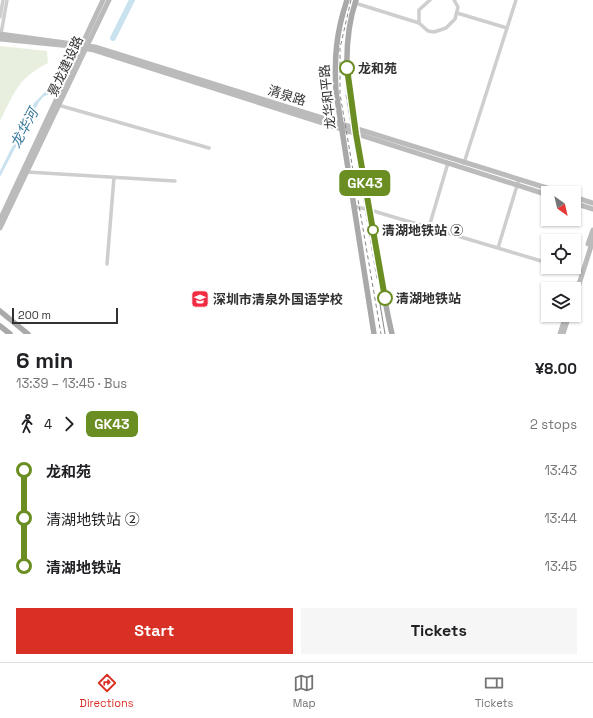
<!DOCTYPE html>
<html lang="en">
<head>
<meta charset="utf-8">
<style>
	:root { --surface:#fff; --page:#f6f6f6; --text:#202124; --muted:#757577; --line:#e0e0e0; --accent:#d93025 }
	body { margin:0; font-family:"Space Grotesk","Noto Sans SC",sans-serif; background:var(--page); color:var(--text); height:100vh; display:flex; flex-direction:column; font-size:15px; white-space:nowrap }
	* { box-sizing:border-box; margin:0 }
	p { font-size:13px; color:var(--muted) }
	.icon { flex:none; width:22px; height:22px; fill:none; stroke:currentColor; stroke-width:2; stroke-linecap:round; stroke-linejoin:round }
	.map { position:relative; height:334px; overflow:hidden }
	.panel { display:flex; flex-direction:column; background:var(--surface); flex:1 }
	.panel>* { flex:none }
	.badge { padding:0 8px; border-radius:6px; font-size:14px; line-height:26px }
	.needle { width:26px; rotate:146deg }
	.controls { position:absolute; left:541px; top:186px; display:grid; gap:8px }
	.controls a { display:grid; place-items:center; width:40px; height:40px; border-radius:0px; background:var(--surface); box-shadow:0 1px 3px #0004; font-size:20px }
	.scale { position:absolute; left:12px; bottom:10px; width:106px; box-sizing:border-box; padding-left:4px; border:2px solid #313131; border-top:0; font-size:11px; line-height:14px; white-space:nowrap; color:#313131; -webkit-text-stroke:3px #fff; paint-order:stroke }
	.map>.badge { position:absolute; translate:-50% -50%; box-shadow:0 0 0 2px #fff }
	.legs { display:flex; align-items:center; gap:6px; height:44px; padding:0 16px; font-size:13px }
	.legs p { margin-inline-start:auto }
	.head { display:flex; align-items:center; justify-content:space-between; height:68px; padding:0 16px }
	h1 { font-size:22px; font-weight:800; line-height:30px }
	.cta { display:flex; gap:8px; margin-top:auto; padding:8px 16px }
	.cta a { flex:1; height:46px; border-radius:0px; background:var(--accent); color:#fff; font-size:16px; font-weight:800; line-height:46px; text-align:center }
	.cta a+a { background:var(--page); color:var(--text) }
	ul { padding:0 16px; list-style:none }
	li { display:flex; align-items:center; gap:14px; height:48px; font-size:15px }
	li i { display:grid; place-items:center; width:6px; height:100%; margin:0 5px; background:currentColor }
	li i::after { content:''; width:10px; height:10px; margin:-5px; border:3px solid; border-radius:50%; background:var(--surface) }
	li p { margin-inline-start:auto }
	li:first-child i { background:linear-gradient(#0000 50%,currentColor 0) }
	li:last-child i { background:linear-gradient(currentColor 50%,#0000 0) }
	.menu { display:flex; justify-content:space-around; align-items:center; height:56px; border-top:1px solid var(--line); background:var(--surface); font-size:11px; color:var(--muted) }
	.menu a { display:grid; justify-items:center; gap:2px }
	.menu .on { color:var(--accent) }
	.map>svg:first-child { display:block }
	.green { fill:#e8efdf }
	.water { fill:#cae2ef }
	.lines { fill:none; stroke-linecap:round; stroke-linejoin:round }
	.river { stroke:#cae2ef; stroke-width:6 }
	.street { stroke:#cecece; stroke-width:3.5 }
	.secondary { stroke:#bbb; stroke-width:5 }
	.primary { stroke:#a9a9a9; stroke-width:5.5 }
	.tram { stroke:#868686; stroke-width:1 }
	.rail { stroke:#868686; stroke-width:1; stroke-dasharray:4 3; stroke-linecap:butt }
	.line-1-casing { stroke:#fff; stroke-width:9 }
	.line-1 { stroke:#6b8e23; stroke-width:6 }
	.stop-1-dot { fill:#fff; stroke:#6b8e23; stroke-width:2 }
	.labels { text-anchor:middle; stroke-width:4; stroke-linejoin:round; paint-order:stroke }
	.street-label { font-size:13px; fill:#313131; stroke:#fff }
	.stop-label { font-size:13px; font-weight:bold; fill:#313131; stroke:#fff; text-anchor:start }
	.poi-label { font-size:13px; font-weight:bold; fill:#313131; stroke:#fff; text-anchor:start }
	.water-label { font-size:14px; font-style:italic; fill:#38789a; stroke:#fff }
</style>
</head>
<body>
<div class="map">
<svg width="593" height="334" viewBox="0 0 593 334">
	<rect width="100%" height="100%" fill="#fff"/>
	<path class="green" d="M0,46L47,51L48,63C18,78 14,93 0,121Z"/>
	<path class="water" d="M56,87L55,91L43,97L39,102L0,177V171L34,103L46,91Z"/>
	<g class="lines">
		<path class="river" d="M113,38L132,0"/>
		<path class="street" d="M355,3L419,23L428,31L434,32L446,28L455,19L458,7L454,0
			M457,13L507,28
			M0,17L3,0
			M419,23V10L430,0
			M1,34L7,0
			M58,105L209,148
			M464,163L516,0
			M27,172L175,181
			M353,206L370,210L548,263
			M429,227L448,163
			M498,248L519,179
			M107,264L114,177
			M563,267L579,272"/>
		<path class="secondary" d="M0,34L95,47L563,193
			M0,39L71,46L94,50L548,195
			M574,197L593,203
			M574,203L593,209
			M0,220L103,0
			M0,228L109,0
			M588,244L593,230
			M574,300L593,240
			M560,334L566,315
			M563,334L569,315"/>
		<path class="primary" d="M347,0C336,33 334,58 336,92L374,334
			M356,0C334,66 357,139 369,205C376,248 382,291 392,334
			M0,311L28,334
			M0,326L10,334"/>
		<path class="tram" d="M380,304L385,334"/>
		<path class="rail" d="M351,0L340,48V94L381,334
			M346,95L377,279"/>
	</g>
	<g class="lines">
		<defs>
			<path id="line-1" d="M347,68L356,134L385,298"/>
		</defs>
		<use href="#line-1" class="line-1-casing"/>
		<use href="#line-1" class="line-1"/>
	</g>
	<defs>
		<symbol id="school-square" viewBox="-11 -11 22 22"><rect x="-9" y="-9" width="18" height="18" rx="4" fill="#f12b41" stroke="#fff"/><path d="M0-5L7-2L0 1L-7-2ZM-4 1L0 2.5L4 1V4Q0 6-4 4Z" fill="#fff"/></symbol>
	</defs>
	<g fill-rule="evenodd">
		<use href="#school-square" x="190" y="289" width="20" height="20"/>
	</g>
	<g class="stop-1-dot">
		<circle cx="347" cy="68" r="7"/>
		<circle cx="373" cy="230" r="5"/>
		<circle cx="385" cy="298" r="7"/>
	</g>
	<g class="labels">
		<g class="street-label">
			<text transform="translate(65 66) rotate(-65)" y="5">景龙建设路</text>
			<text transform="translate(287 95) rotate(17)" y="5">清泉路</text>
			<text transform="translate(327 97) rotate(-96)" y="5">龙华和平路</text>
		</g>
		<g class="stop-label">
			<text x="358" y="73">龙和苑</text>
			<text x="382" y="235">清湖地铁站 ②</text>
			<text x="396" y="303">清湖地铁站</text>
		</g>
		<g class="poi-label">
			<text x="213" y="304">深圳市清泉外国语学校</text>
		</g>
		<g class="water-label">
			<text transform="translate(24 128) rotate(-62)" y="5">龙华河</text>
		</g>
	</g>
</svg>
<div class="controls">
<a><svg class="needle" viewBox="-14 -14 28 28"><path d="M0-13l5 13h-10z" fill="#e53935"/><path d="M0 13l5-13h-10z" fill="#757577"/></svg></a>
<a><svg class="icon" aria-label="locate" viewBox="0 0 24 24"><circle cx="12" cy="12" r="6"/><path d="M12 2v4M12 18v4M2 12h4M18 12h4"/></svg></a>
<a><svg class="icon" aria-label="layers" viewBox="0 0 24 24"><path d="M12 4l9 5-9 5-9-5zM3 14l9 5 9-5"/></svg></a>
</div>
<div class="scale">200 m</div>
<b class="badge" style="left:365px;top:183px;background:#6b8e23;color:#fff">GK43</b>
</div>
<section class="panel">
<div class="head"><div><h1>6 min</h1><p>13:39 – 13:45 · Bus</p></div><b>¥8.00</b></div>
<div class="legs"><svg class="icon" aria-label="walk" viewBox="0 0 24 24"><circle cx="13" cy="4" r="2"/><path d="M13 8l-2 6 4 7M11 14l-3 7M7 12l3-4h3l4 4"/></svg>4<svg class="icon" aria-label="forward" viewBox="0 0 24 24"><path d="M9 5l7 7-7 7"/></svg><b class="badge" style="background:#6b8e23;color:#fff">GK43</b><p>2 stops</p></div>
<ul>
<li><i style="color:#6b8e23"></i><b>龙和苑</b><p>13:43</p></li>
<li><i style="color:#6b8e23"></i><span>清湖地铁站 ②</span><p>13:44</p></li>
<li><i style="color:#6b8e23"></i><b>清湖地铁站</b><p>13:45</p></li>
</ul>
<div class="cta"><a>Start</a><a>Tickets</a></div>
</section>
<nav class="menu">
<a class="on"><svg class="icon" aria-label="directions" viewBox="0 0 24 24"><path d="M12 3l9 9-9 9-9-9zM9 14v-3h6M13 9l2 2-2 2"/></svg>Directions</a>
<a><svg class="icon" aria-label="map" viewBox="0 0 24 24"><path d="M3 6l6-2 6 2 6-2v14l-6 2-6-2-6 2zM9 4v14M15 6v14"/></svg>Map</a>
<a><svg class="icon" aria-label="tickets" viewBox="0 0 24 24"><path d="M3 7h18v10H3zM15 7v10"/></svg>Tickets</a>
</nav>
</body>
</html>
